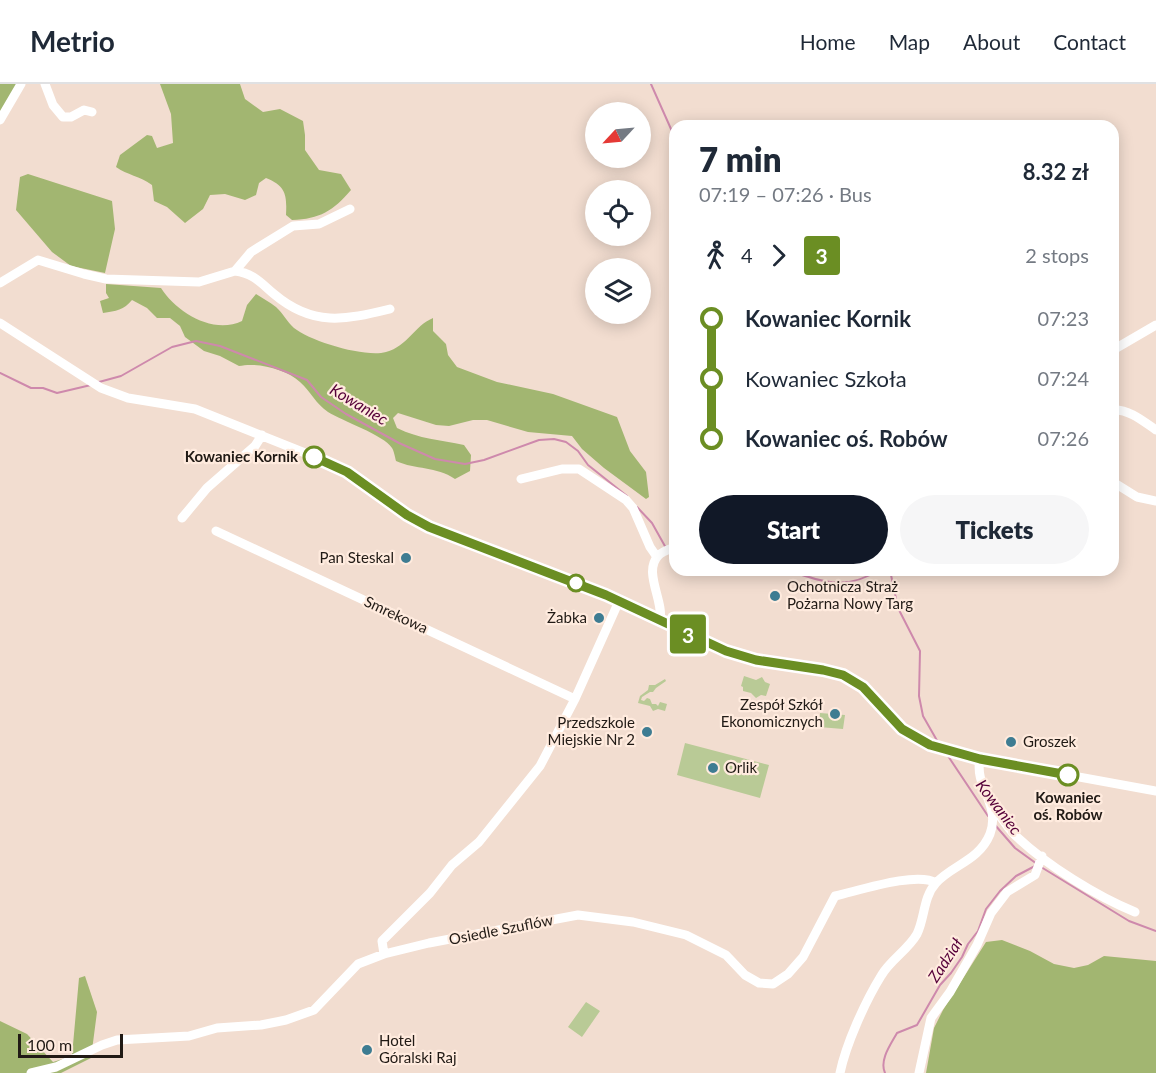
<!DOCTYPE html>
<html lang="en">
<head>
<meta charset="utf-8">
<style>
	:root { --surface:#fff; --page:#f6f6f7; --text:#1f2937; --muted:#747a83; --line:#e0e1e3; --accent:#111827 }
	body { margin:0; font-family:Lato,sans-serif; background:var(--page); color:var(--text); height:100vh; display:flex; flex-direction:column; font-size:22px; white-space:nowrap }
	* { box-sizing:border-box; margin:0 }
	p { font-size:20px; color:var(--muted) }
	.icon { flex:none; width:33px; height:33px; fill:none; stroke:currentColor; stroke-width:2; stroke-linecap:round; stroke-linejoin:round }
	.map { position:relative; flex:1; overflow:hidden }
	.panel { position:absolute; left:669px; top:36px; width:450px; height:456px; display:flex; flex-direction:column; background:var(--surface); border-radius:18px; box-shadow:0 3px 15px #0003 }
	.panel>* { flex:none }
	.badge { padding:0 12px; border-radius:4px; font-size:21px; line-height:39px }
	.needle { width:39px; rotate:244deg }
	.buttons { position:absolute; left:585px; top:18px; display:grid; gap:12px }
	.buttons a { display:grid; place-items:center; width:66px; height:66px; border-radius:50%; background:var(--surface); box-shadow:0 3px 15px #0003; font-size:30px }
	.scale { position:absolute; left:18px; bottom:15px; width:105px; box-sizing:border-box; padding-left:6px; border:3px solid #211a15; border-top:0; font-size:16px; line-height:21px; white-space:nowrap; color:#211a15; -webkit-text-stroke:4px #ffebde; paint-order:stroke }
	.map>.badge { position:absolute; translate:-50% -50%; box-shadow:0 0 0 3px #fff }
	.legs { display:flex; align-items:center; gap:9px; height:66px; padding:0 30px; font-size:20px }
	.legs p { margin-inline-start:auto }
	.summary { display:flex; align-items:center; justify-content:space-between; height:102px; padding:0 30px }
	h1 { font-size:33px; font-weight:800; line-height:45px }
	.cta { display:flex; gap:12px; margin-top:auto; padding:12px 30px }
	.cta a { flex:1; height:69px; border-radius:36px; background:var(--accent); color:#fff; font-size:24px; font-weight:800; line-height:69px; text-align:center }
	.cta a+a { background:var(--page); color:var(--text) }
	ul { padding:0 30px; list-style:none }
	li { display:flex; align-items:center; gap:21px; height:60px; font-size:22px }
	li i { display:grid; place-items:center; width:9px; height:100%; margin:0 8px; background:currentColor }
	li i::after { content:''; width:15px; height:15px; margin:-8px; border:4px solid; border-radius:50%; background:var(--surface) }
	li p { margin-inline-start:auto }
	li:first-child i { background:linear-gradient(#0000 50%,currentColor 0) }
	li:last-child i { background:linear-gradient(currentColor 50%,#0000 0) }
	header { display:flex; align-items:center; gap:36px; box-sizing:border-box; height:84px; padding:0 30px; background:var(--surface); border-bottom:2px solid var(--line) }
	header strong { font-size:28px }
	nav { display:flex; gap:33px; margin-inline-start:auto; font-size:21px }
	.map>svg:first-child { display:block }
	.green { fill:#b9ca96 }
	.forest { fill:#a2b671 }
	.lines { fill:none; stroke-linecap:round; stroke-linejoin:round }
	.stream { stroke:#ce89ac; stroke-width:2 }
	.minor { stroke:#fff; stroke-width:9 }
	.line-1-casing { stroke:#fff; stroke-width:14 }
	.line-1 { stroke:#6b8e23; stroke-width:9 }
	.stop-1-dot { fill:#fff; stroke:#6b8e23; stroke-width:3 }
	.poi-dot { fill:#3e7c92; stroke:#ffebde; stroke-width:2 }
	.labels { text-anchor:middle; stroke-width:4.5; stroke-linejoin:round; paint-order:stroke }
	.stop-label { font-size:15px; font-weight:bold; fill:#211a15; stroke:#ffebde; text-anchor:end }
	.poi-label { font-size:15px; fill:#211a15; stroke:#ffebde; text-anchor:end }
	.street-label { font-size:15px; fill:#211a15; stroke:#ffebde }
	.water-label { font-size:16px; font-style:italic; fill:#560039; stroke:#ffebde }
</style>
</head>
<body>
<header>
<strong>Metrio</strong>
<nav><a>Home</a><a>Map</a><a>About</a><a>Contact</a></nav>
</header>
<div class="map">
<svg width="1156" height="989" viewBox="0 0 1156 989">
	<rect width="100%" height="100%" fill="#f2ddd0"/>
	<path class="green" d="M744,592L756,596L762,593L765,598L770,600L766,612L761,611L756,614L751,609L743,607V603L741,602Z
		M665,595L666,597L656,604L653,608H650L642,613L641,616L644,617L647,614L650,615L652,620H656L658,622L660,618L667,620L665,627L658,625L653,627L650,622L638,619L640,612L648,606L649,601H655Z
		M820,629L845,631L843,645L819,643Z
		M685,659L769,681L760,714L677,691Z
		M586,918L600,927L582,953L568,943Z"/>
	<path class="forest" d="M0,0H17L0,28Z
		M160,0H240L245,15L263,28L280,25L303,37L305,51V66L319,86L341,90L351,106C333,127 320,135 292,136L286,131C287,111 286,102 266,94L259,99L256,111L245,116L225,110L210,111L203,125L185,139L167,123L154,117L152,101C140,92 127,91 116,83L120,71L147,51L152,52L157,64L173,59L171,30Z
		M28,90L112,117L115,145L105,189L71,182L52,168L16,126L20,93Z
		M106,200L161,204C176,228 213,251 242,237L247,221L256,210C262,214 270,218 276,223C283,229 287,238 294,244C310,257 365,274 386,268C408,262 414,242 433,234V247L446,260L448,271L457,283L497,298L553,310L617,333L630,367L646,388L649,413L646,415L604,384L582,365L572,352L528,348L487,336H473L449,342L436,341L398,329L393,334L397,344C419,355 441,356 464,361L471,371L470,387L455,395C436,382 416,386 396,377C395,373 394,367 392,364C384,351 342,337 328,328C316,320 311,308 300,298C286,285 257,278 239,282L220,272L204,267L185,253L180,242L170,234H157L147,224L132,216C124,226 116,227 103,229L100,217L109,214L106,209Z
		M1002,856L1030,867L1054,880L1074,884L1088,881L1104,872L1156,877V989H926L934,944L943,926L986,858Z
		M85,892L97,928L91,974L61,989H0V937L27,950L53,978L72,972L79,894Z"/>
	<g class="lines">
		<path class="stream" d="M651,0L675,54
			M0,289L31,304H43L57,309L91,301
			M99,298L121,292L172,263L196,257L220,262L307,296L321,313L346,330L399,359L435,375L465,380L484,376L539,356L554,355L566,358L578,367L588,381L627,412
			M637,423L652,439L666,464
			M670,468L675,472
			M786,486C822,497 844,508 879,486
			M879,486L891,491L898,524L920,567L919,612L923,632L939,660
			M946,669L988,732
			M995,741L1015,764L1037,780
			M1041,783L1129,837L1156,847
			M885,989C879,976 891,960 897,949L917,941L940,901L951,889L962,873L968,860L978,847L986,825L1000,807L1016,792L1035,782"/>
		<path class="minor" d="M45,0L53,21L63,33H71L84,26L92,28
			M0,36L21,0
			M235,187C253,189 261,199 274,210C313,243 345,236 390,225
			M0,199L38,176L84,190L106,195L199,198L235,187L251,168L293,142L319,140L350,125
			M0,239L101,304L128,314L195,325L330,379L358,394L407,431L429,443L606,511L726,567L756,576L823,586L844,591L863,603L902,645L930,661L980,675L1156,707
			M1113,266L1156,241
			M1113,326C1129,325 1143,337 1156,346
			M521,395L562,385H579L626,416L633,424L650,463L657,473
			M1113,398L1137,413L1156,417
			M182,434L207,404L255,362L262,351
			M216,447L575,615
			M660,536C664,517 643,488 658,472C662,467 670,465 675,463
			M993,725C1003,733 1007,745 1017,753C1048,782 1096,812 1135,828
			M384,870L382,857L430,809L452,781L479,758L540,682L575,615L619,517
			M31,989L56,983L102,961L117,956L189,952L217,944L261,941L286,936L314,926L358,880L384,870L429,859L578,831L633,838L686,851L726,871L745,891L759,899L773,900L788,890L803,873L835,812C858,807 917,787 936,799
			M840,989C846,960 865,918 881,892C890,876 908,866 917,850C925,834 923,813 936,799C952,781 979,777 990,750C1001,720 974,703 980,675
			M919,989L931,934L950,908L977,861L991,829L1007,808L1035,791L1042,772"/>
	</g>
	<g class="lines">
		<defs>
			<path id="line-1" d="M314,373L347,388L407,431L429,443L606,511L726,567L756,576L823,586L843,591L863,603L902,645L930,661L980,675L1068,691"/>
		</defs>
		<use href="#line-1" class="line-1-casing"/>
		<use href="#line-1" class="line-1"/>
	</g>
	<g class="stop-1-dot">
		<circle cx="314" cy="373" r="10"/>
		<circle cx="576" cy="499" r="8"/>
		<circle cx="1068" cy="691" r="10"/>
	</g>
	<g class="poi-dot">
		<circle cx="406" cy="474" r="6"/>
		<circle cx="775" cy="512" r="6"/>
		<circle cx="599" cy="534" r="6"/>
		<circle cx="835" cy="630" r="6"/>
		<circle cx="647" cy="648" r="6"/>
		<circle cx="1011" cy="658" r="6"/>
		<circle cx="713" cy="684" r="6"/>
		<circle cx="367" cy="966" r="6"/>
	</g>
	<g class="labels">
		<g class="stop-label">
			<text x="298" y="378">Kowaniec Kornik</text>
			<text x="1068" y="719" text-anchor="middle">Kowaniec<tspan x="1068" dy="17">oś. Robów</tspan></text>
		</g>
		<g class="poi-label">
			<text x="394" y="479">Pan Steskal</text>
			<text x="787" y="508" text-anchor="start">Ochotnicza Straż<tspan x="787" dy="17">Pożarna Nowy Targ</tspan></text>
			<text x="587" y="539">Żabka</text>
			<text x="823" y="626">Zespół Szkół<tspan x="823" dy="17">Ekonomicznych</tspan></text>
			<text x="635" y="644">Przedszkole<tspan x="635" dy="17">Miejskie Nr 2</tspan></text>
			<text x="1023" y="663" text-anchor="start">Groszek</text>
			<text x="725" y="689" text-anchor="start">Orlik</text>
			<text x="379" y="962" text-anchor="start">Hotel<tspan x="379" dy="17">Góralski Raj</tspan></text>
		</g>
		<g class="street-label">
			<text transform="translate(396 531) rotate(25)" y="5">Smrekowa</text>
			<text transform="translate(501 846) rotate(-11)" y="5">Osiedle Szuflów</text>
		</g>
		<g class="water-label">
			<text transform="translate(359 320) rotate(31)" y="6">Kowaniec</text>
			<text transform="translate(999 723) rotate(53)" y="6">Kowaniec</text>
			<text transform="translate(945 876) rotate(-57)" y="6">Zadział</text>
		</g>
	</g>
</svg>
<div class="buttons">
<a><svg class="needle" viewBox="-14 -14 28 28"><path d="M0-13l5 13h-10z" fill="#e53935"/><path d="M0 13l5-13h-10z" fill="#747a83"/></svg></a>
<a><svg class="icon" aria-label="locate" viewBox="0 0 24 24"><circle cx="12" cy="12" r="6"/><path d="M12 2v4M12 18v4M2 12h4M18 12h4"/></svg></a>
<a><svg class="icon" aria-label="layers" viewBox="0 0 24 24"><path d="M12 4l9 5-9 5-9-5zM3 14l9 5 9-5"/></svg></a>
</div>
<div class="scale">100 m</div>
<b class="badge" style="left:688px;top:550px;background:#6b8e23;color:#fff">3</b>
<section class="panel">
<div class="summary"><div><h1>7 min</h1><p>07:19 – 07:26 · Bus</p></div><b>8.32 zł</b></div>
<div class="legs"><svg class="icon" aria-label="walk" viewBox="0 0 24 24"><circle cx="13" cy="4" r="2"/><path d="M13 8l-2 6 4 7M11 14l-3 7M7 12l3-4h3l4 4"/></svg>4<svg class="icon" aria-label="forward" viewBox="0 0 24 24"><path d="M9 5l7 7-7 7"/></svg><b class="badge" style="background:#6b8e23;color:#fff">3</b><p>2 stops</p></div>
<ul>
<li><i style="color:#6b8e23"></i><b>Kowaniec Kornik</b><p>07:23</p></li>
<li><i style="color:#6b8e23"></i><span>Kowaniec Szkoła</span><p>07:24</p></li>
<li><i style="color:#6b8e23"></i><b>Kowaniec oś. Robów</b><p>07:26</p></li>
</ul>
<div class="cta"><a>Start</a><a>Tickets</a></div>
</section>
</div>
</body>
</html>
